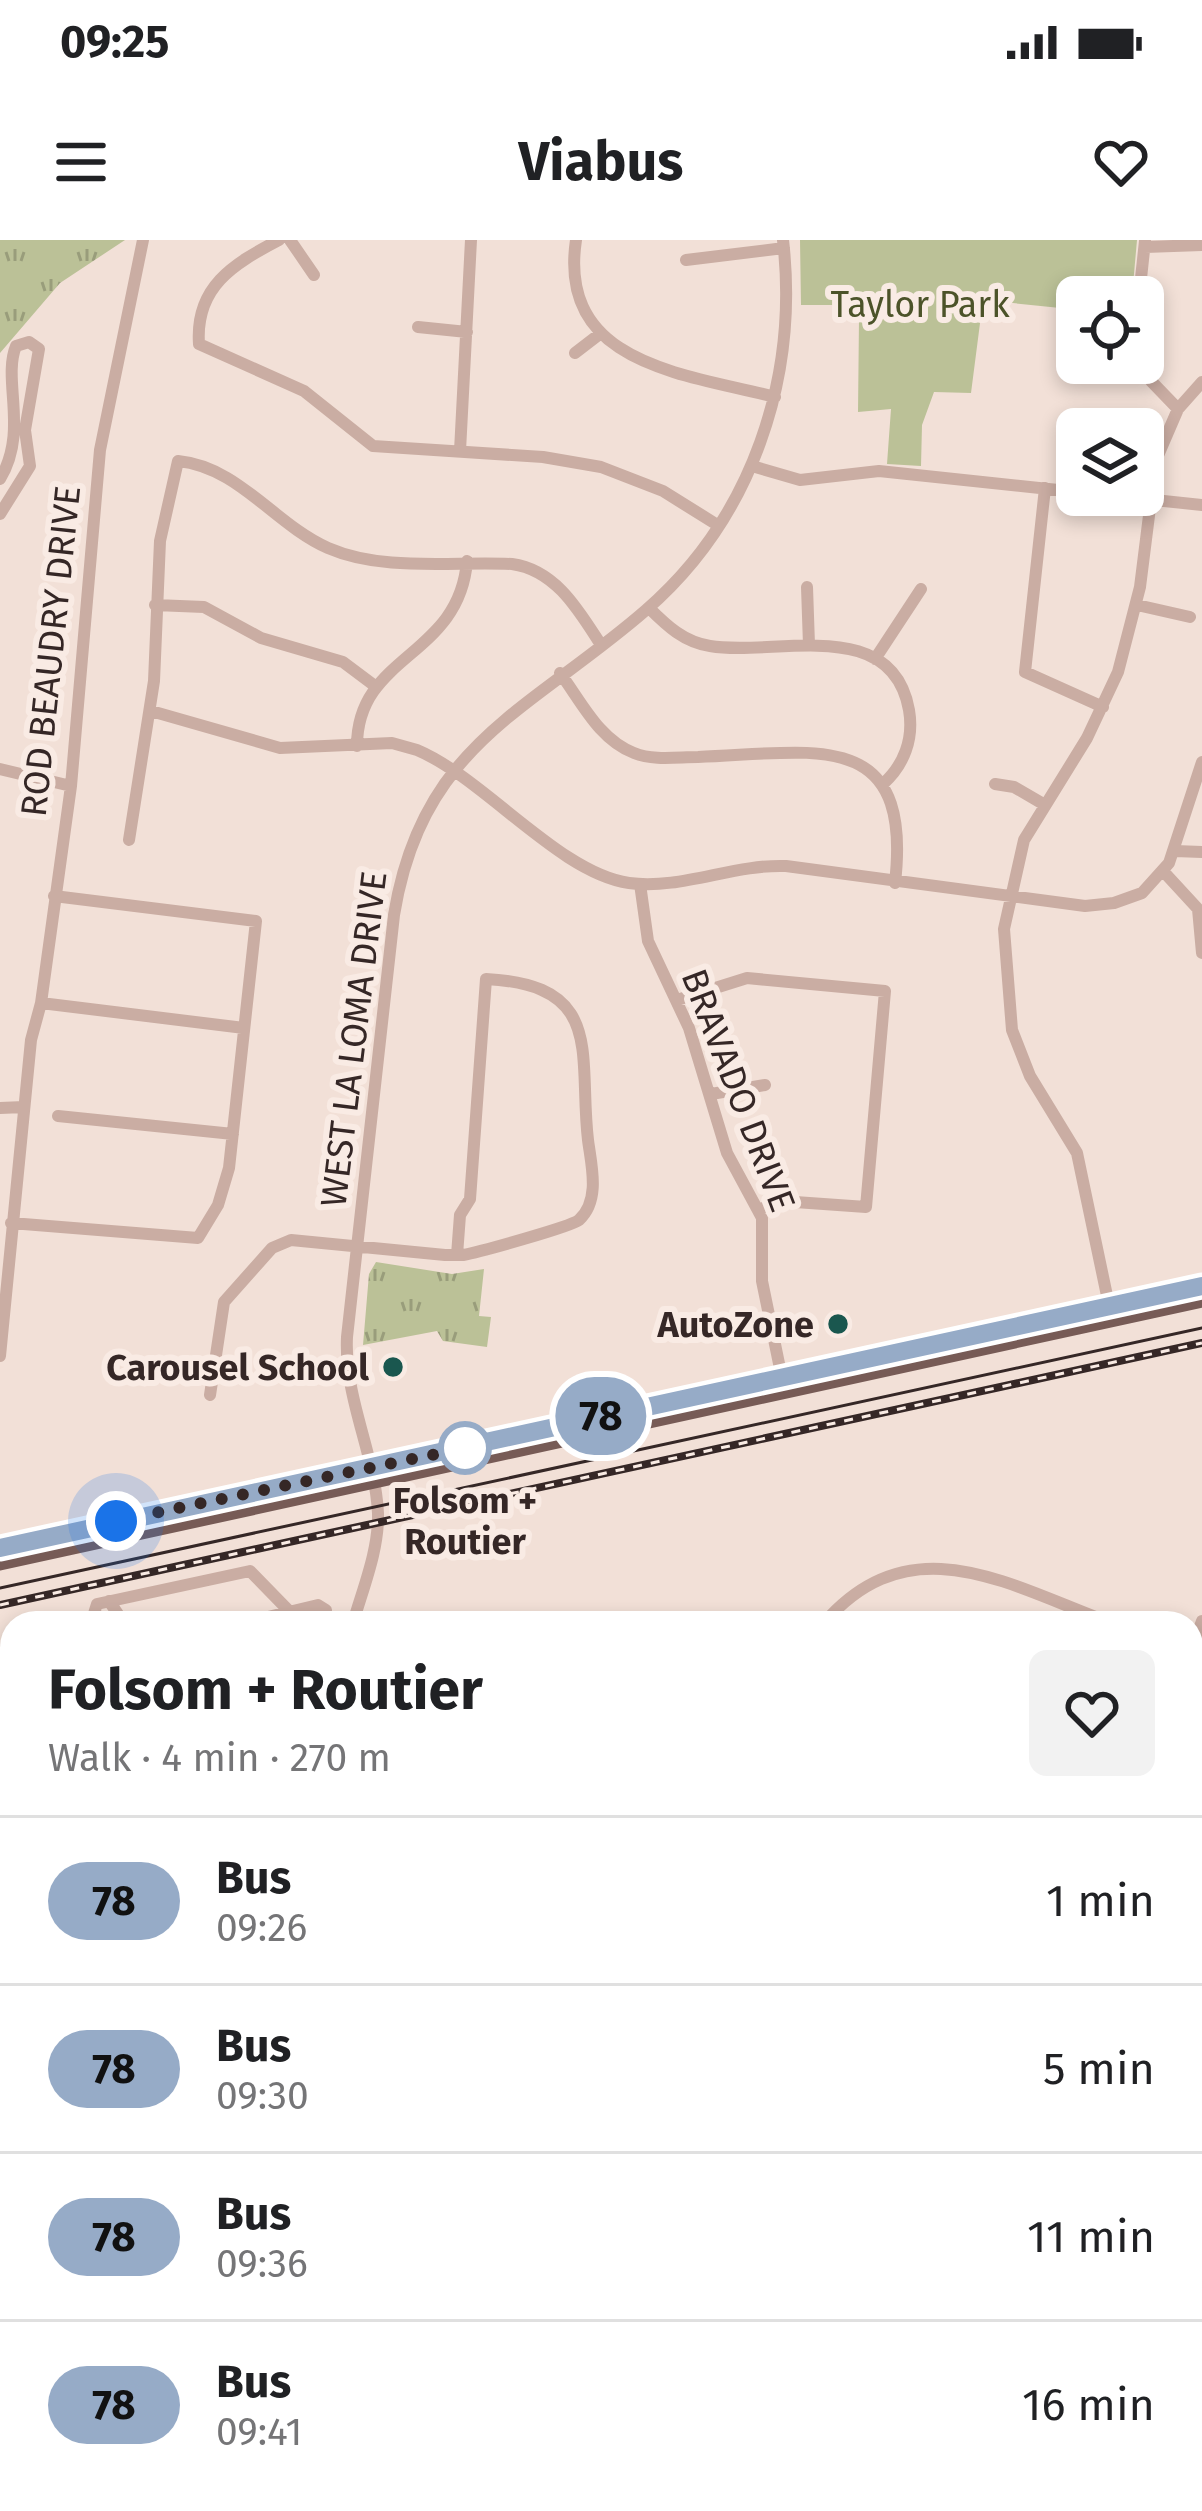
<!DOCTYPE html>
<html lang="en">
<head>
<meta charset="utf-8">
<style>
	:root { --surface:#fff; --page:#f2f2f2; --text:#202124; --muted:#757577; --line:#e0e0e0 }
	body { margin:0; font-family:"Fira Sans",sans-serif; background:var(--page); color:var(--text); height:100vh; display:flex; flex-direction:column; font-size:45px; white-space:nowrap }
	* { box-sizing:border-box; margin:0 }
	p { font-size:39px; color:var(--muted) }
	.icon { flex:none; width:66px; height:66px; fill:none; stroke:currentColor; stroke-width:2; stroke-linecap:round; stroke-linejoin:round }
	.map { position:relative; flex:1; overflow:hidden }
	.drawer { position:absolute; left:0px; top:1371px; width:1203px; height:900px; display:flex; flex-direction:column; background:var(--surface); border-radius:36px 36px 0 0; box-shadow:0 6px 18px #0003 }
	.drawer>* { flex:none }
	.badge { padding:0 24px; border-radius:39px; font-size:42px; line-height:78px }
	.tools { position:absolute; left:1056px; top:36px; display:grid; gap:24px }
	.tools a { display:grid; place-items:center; width:108px; height:108px; border-radius:18px; background:var(--surface); box-shadow:0 6px 18px #0003; font-size:60px }
	.you { position:absolute; width:60px; height:60px; margin:-30px; border:9px solid #fff; border-radius:50%; background:#1a73e8; box-shadow:0 0 0 18px #1a73e833 }
	.map>.badge { position:absolute; translate:-50% -50%; box-shadow:0 0 0 6px #fff }
	.round { display:grid; place-items:center; flex:none; width:126px; height:126px; border-radius:18px; background:var(--page) }
	.summary { display:flex; align-items:center; justify-content:space-between; height:204px; padding:0 48px }
	h1 { font-size:57px; font-weight:700; line-height:90px }
	ul { padding:0; list-style:none }
	li { display:flex; align-items:center; gap:36px; height:168px; padding:0 48px; border-top:3px solid var(--line) }
	li div { flex:1 }
	li b { display:block; font-size:45px }
	li em { font-style:normal }
	li .badge { min-width:132px; font-weight:700; text-align:center }
	.status { display:flex; justify-content:space-between; align-items:center; height:84px; padding:0 60px; background:var(--surface); direction:ltr }
	.status svg { height:33px; fill:currentColor }
	header { display:flex; justify-content:space-between; align-items:center; height:156px; padding:0 48px; background:var(--surface); font-size:54px; font-weight:700 }
	.map>svg:first-child { display:block }
	.grass { fill:url(#grass-tufts) }
	.park { fill:#bbc197 }
	.lines { fill:none; stroke-linecap:round; stroke-linejoin:round }
	.minor { stroke:#caada3; stroke-width:12 }
	.major { stroke:#775b56; stroke-width:15 }
	.highway { stroke:#563f3c; stroke-width:16 }
	.tram { stroke:#352726; stroke-width:3 }
	.rail-casing { stroke:#352726; stroke-width:8 }
	.rail { stroke:#f9ebe4; stroke-width:3; stroke-dasharray:9; stroke-linecap:butt }
	.line-casing { stroke:#fff; stroke-width:27 }
	.line { stroke:#96abc7; stroke-width:18 }
	.walk { stroke:#352726; stroke-width:12; stroke-dasharray:0 21.6 }
	.poi-dot { fill:#1a574f; stroke:#f9ebe4; stroke-width:4.5 }
	.stop-dot { fill:#fff; stroke:#96abc7; stroke-width:6 }
	.labels { text-anchor:middle; stroke-width:12; stroke-linejoin:round; paint-order:stroke }
	.park-label { font-size:36px; fill:#4c5329; stroke:#f9ebe4 }
	.street-label { font-size:36px; fill:#352726; stroke:#f9ebe4 }
	.poi-label { font-size:36px; font-weight:bold; fill:#352726; stroke:#f9ebe4; text-anchor:end }
	.stop-label { font-size:36px; font-weight:bold; fill:#352726; stroke:#f9ebe4 }
</style>
</head>
<body>
<div class="status"><b>09:25</b><svg viewBox="0 0 49 12"><path d="M0 12V9h3v3zM5 12V6h3v6zM10 12V3h3v9zM15 12V0h3v12zM26 1h20v11H26zM47 4h2v5h-2z"/></svg></div>
<header><svg class="icon" aria-label="menu" viewBox="0 0 24 24"><path d="M4 6h16M4 12h16M4 18h16"/></svg>Viabus<svg class="icon" aria-label="heart" viewBox="0 0 24 24"><path d="M12 20l-8-8c-3-5 5-10 8-4 3-6 11-1 8 4z"/></svg></header>
<div class="map">
<svg width="1202" height="2271" viewBox="0 0 1202 2271">
	<defs>
		<pattern id="grass-tufts" width="24" height="20" patternUnits="userSpaceOnUse" patternTransform="scale(3)"><rect width="24" height="20" fill="#bbc197"/><path d="M3 7l-1-3M5 7V3M7 7l1-3M15 17l-1-3M17 17v-4M19 17l1-3" fill="none" stroke="#999d7b"/></pattern>
	</defs>
	<rect width="100%" height="100%" fill="#f2e0d7"/>
	<path class="grass" d="M0,0H125L60,43L0,113Z
		M376,1022L452,1034L484,1029L479,1076L491,1077L487,1107L443,1101L437,1091L363,1105L369,1034Z"/>
	<path class="park" d="M800,0H1137L1132,56L1074,48L1070,69L983,60L971,153L934,152L922,185L921,226L887,224L891,169L858,172L859,79L851,65H801Z"/>
	<g class="lines">
		<path class="minor" d="M279,0C233,24 195,47 199,104L304,151L373,206L543,217L601,227L663,251L719,286
			M290,0L314,35
			M576,0C557,126 688,134 775,157
			M1145,7L1202,5
			M686,20L784,8
			M1139,57L1145,1
			M418,87L467,92
			M1143,103L1151,141L1178,169
			M575,113L601,93
			M460,211L471,0
			M752,226L800,240L879,231L1077,252
			M0,239C29,191 2,140 16,106L29,102L39,109L25,190L30,226L0,274
			M1045,248L1025,432L1103,467
			M1107,255L1202,265
			M807,347L809,405
			M155,365L204,367L261,398L343,422L375,446
			M1137,365L1190,377
			M649,368C667,386 684,402 710,406C774,417 892,374 909,470C914,499 904,525 883,544
			M875,419L921,349
			M560,433C581,461 599,500 634,513C654,521 677,517 698,517C813,513 913,485 895,643
			M151,471L280,508L392,503L417,510C484,538 559,633 629,643C681,650 733,624 786,626L1085,666L1114,663L1142,653L1169,623L1202,522
			M357,506C357,414 459,418 467,321
			M0,529L71,546
			M995,544L1014,547L1045,565
			M129,600L154,441L160,301L178,221C239,227 274,284 328,308C383,332 453,321 512,324C556,330 579,371 601,405
			M1175,611L1202,612
			M1163,631L1198,669L1202,713
			M640,644L648,701L689,788L727,913L762,978V1041L783,1143
			M677,760L747,738L885,751L866,967L781,961L758,970
			M41,763L244,788
			M711,854L765,845
			M0,868L24,867
			M58,876L233,894
			M11,983L198,998L218,965L229,928L256,681L54,656
			M1110,1070L1077,913L1030,836L1012,790L1004,689L1024,600L1087,498L1118,432L1140,347L1156,220L1178,169L1202,142
			M0,1116L31,800L41,763L71,546L100,210L143,0
			M210,1155L224,1062L272,1008L291,1000L445,1015H463C479,1012 570,987 579,980C601,960 591,924 588,900C578,815 606,745 486,739L470,959L460,975L457,1015
			M109,1361L124,1383
			M91,1383L97,1364L250,1331L290,1372
			M243,1383L318,1365L326,1370L324,1383
			M353,1383C363,1348 379,1310 378,1273C375,1213 344,1158 347,1097L394,675C422,503 530,471 646,370C752,278 799,138 783,0
			M824,1383C911,1282 1010,1346 1111,1383
			M1191,1411L1202,1381
			M0,1412L12,1409
			M0,1465L12,1469
			M0,1540L12,1543
			M0,1651L12,1654
			M0,1721L12,1725
			M0,1746L12,1749
			M0,1804L12,1808
			M0,1867L12,1835
			M0,1987L12,1981
			M0,2048L12,2040
			M0,2117L12,2116
			M122,2271L126,2259
			M1141,2271H1164"/>
		<path class="major" d="M0,1308L1202,1046
			M0,1323L1202,1060"/>
		<path class="highway" d="M1191,2035L1202,2030
			M1191,2056L1202,2052
			M1191,2101L1202,2099
			M1191,2155L1202,2157
			M0,2217L12,2216
			M0,2246L12,2244"/>
		<path class="tram" d="M0,1348L1202,1088"/>
		<defs>
			<path id="rail" d="M0,1365L1202,1103
				M1191,1892L1202,1877"/>
		</defs>
		<use href="#rail" class="rail-casing"/>
		<use href="#rail" class="rail"/>
	</g>
	<g class="lines">
		<defs>
			<path id="line" d="M0,1308L1202,1046"/>
		</defs>
		<use href="#line" class="line-casing"/>
		<use href="#line" class="line"/>
		<path class="walk" d="M116,1281L465,1208"/>
	</g>
	<g class="poi-dot">
		<circle cx="838" cy="1084" r="12"/>
		<circle cx="393" cy="1127" r="12"/>
	</g>
	<circle class="stop-dot" cx="465" cy="1208" r="24"/>
	<g class="labels">
		<g class="park-label">
			<text x="920" y="77">Taylor Park</text>
		</g>
		<g class="street-label">
			<text transform="translate(50 411) rotate(-84)" y="13">ROD BEAUDRY DRIVE</text>
			<text transform="translate(353 799) rotate(-83)" y="13">WEST LA LOMA DRIVE</text>
			<text transform="translate(739 850) rotate(69)" y="13">BRAVADO DRIVE</text>
		</g>
		<g class="poi-label">
			<text x="814" y="1097">AutoZone</text>
			<text x="369" y="1140">Carousel School</text>
		</g>
		<g class="stop-label">
			<text x="465" y="1273">Folsom +<tspan x="465" dy="41">Routier</tspan></text>
		</g>
	</g>
</svg>
<div class="tools">
<a><svg class="icon" aria-label="locate" viewBox="0 0 24 24"><circle cx="12" cy="12" r="6"/><path d="M12 2v4M12 18v4M2 12h4M18 12h4"/></svg></a>
<a><svg class="icon" aria-label="layers" viewBox="0 0 24 24"><path d="M12 4l9 5-9 5-9-5zM3 14l9 5 9-5"/></svg></a>
</div>
<div class="you" style="left:116px;top:1281px"></div>
<b class="badge" style="left:601px;top:1176px;background:#96abc7;color:#111">78</b>
<section class="drawer">
<div class="summary"><div><h1>Folsom + Routier</h1><p>Walk · 4 min · 270 m</p></div><a class="round"><svg class="icon" aria-label="heart" viewBox="0 0 24 24"><path d="M12 20l-8-8c-3-5 5-10 8-4 3-6 11-1 8 4z"/></svg></a></div>
<ul>
<li><span class="badge" style="background:#96abc7;color:#111">78</span><div><b>Bus</b><p>09:26</p></div><em>1 min</em></li>
<li><span class="badge" style="background:#96abc7;color:#111">78</span><div><b>Bus</b><p>09:30</p></div><em>5 min</em></li>
<li><span class="badge" style="background:#96abc7;color:#111">78</span><div><b>Bus</b><p>09:36</p></div><em>11 min</em></li>
<li><span class="badge" style="background:#96abc7;color:#111">78</span><div><b>Bus</b><p>09:41</p></div><em>16 min</em></li>
</ul>
</section>
</div>
</body>
</html>
